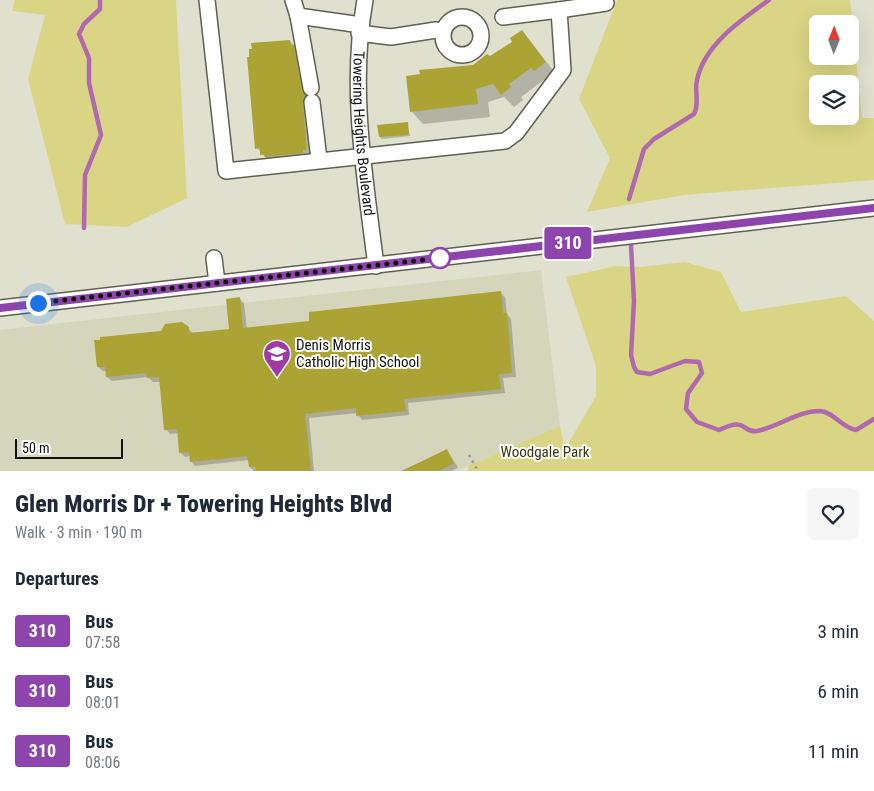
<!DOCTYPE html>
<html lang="en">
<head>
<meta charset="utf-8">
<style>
	:root { --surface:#fff; --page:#f6f6f7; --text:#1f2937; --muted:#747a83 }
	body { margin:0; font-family:"Roboto Condensed",sans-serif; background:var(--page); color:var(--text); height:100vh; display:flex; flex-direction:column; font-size:19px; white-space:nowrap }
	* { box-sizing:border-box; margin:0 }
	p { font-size:16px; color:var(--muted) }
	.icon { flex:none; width:28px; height:28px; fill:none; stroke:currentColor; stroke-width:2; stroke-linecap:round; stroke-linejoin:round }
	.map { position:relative; height:471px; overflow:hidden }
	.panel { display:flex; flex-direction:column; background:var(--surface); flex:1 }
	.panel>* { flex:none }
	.badge { padding:0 10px; border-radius:4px; font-size:18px; line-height:32px }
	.needle { width:32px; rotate:1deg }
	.fabs { position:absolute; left:809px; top:15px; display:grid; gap:10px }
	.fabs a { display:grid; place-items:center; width:50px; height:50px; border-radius:8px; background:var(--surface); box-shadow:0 5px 20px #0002; font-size:25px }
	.scale { position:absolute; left:15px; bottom:12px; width:108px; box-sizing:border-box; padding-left:5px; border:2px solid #10100b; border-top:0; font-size:14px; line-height:18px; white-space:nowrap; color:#10100b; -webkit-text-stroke:4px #fff; paint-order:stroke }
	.you { position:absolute; width:25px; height:25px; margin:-12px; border:4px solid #fff; border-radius:50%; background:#1a73e8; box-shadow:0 0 0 8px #1a73e833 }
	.map>.badge { position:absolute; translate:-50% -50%; box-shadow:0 0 0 2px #fff }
	h2 { padding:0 15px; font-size:19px; line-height:45px }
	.round { display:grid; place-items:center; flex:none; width:52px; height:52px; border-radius:8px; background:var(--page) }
	.head { display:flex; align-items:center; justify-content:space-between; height:85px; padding:0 15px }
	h1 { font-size:24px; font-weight:800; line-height:38px }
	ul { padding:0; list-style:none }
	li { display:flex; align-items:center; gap:15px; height:60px; padding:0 15px }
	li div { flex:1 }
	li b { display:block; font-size:19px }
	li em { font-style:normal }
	li .badge { min-width:55px; font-weight:700; text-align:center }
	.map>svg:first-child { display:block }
	.built { fill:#d5d5bc }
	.green { fill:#dad584; fill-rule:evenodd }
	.shadow { fill:#0003 }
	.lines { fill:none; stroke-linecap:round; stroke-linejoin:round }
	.stream { stroke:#b068ae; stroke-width:4.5 }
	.building { fill:#aba435 }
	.minor-casing { stroke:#605f51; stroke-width:18 }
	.path { stroke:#9a9a8d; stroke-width:2.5; stroke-dasharray:2.5 4; stroke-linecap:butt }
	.minor { stroke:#fff; stroke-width:15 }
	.line-casing { stroke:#fff; stroke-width:11 }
	.line { stroke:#8e44ad; stroke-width:8 }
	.walk { stroke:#10100b; stroke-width:5; stroke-dasharray:0 9 }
	.stop-dot { fill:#fff; stroke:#8e44ad; stroke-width:2.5 }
	.labels { text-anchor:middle; stroke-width:4; stroke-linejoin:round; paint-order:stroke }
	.street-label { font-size:15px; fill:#10100b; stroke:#fff }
	.poi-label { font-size:15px; fill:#10100b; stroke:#fff; text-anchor:start }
	.park-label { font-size:15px; fill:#3a3708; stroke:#fff }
</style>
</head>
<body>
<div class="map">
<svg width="874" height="471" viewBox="0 0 874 471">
	<rect width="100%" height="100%" fill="#e0e0cf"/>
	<path class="built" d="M541,270L560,426L456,471H0V330Z"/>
	<path class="green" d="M15,0H176L187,198L127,227L65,224L28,79L45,15L12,11Z
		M617,0H850L862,118H874V180L684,195L587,212L610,158L579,99ZM818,24H850V56H818ZM818,84H850V116H818Z
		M685,262L721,272L741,312L846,296L874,321V471H468V466L560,426L565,449L596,396V366L566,277L616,266L640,267Z"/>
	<path class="shadow" d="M522,32L557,75L547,83L544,80L521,97L523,100L514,107L504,97L488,102L490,117L423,124L411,111L474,66L513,42Z
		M290,41L306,59L319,162L274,167L257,148Z
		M407,123L410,136L382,139L380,137Z
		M500,293L505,297L507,314L511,319L516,377L503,378L505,393L408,403L409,415L362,420L357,413L309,418L314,471H254L250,467L249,460L195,466L191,461L190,456L185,457L180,452L178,433L170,434L166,429L160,382H153L148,377L112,381L107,377V371H103L98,367L188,328L193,333L230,330L239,298L244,303L247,329L311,322Z
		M447,450L458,468L451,471H401Z"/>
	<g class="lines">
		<path class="stream" d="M629,199L644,149L654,139L694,114C700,103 694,91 697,80C704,45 741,20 769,0
			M84,228L85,175L101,135L89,83V58L79,34L84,24L100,9V0
			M631,245L634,301L631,355L634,367L637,372L650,374L685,361L699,362L702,373L688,393L686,409L697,422L719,430C749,416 740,433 757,431C779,427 796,411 820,411C834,412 841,427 856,430L874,419"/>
	</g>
	<path class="building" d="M522,30L546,62L534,71L531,68L509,84L511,87L501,95L493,84L476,89L478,104L410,112L406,76L420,74L419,70L473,65L487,54L490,56L512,42L510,38Z
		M290,40L291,45H294L302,90L306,95L303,103L307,150H303V153L265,157L264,155H260V148L255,149L247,57H249V49H252L251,43Z
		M408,122L409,135L379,137L377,125Z
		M501,291L503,313H507L512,373L499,374L501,389L404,399L406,411L356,416V408L305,414L311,471H256V467H249L247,456L190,462L189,452L179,453L177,429L164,430L159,377L147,378L146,373L106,377L105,367H97L94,340H100V337L161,331L165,324L182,322L189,327V333L229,329L226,299L240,297L243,328L309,321V312Z
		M447,449L454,463L439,471H402Z"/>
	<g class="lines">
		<defs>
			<g id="minor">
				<path d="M207,0L226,171L505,141L516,133L563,70L559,10L606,3"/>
				<path d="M293,0L298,16L361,25"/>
				<path id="s1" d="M365,0C349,89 365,177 376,266"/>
				<path d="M298,16L311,88"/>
				<path d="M503,17L559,10"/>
				<circle cx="462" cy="36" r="19"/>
				<path d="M359,33L391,37L436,30L443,33"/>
				<path d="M312,102L319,159"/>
				<path d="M214,258L217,283"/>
				<path d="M0,308L874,208"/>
			</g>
		</defs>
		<use href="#minor" class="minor-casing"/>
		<path class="path" d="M469,455L478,471"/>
		<use href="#minor" class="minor"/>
	</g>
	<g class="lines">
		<defs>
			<path id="line" d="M0,308L874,208"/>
		</defs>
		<use href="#line" class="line-casing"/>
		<use href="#line" class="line"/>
		<path class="walk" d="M38,303L440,258"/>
	</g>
	<defs>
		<symbol id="school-pin" viewBox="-11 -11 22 30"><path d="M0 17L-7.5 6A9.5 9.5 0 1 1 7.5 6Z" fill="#a03ba1" stroke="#fff"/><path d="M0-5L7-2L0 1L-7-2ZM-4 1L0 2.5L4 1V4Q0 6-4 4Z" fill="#fff"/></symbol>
	</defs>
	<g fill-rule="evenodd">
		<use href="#school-pin" x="261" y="338" width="32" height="43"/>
	</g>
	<circle class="stop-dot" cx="440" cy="258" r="10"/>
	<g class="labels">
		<g class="street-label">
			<text dy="5" stroke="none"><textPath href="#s1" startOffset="134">Towering Heights Boulevard</textPath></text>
		</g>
		<g class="poi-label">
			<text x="296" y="350">Denis Morris<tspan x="296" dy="17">Catholic High School</tspan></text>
		</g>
		<g class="park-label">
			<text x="545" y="457">Woodgale Park</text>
		</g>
	</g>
</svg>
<div class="fabs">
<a><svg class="needle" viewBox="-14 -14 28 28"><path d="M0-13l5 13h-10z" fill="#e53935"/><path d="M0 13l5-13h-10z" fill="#747a83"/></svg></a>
<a><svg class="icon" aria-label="layers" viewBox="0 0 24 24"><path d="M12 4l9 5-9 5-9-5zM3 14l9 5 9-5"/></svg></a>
</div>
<div class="scale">50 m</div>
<div class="you" style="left:38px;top:303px"></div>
<b class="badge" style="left:568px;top:243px;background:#8e44ad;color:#fff">310</b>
</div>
<section class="panel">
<div class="head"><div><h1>Glen Morris Dr + Towering Heights Blvd</h1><p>Walk · 3 min · 190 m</p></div><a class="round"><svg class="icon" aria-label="heart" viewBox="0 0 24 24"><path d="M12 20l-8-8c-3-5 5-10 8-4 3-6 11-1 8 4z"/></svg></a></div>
<h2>Departures</h2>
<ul>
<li><span class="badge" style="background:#8e44ad;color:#fff">310</span><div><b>Bus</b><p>07:58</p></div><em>3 min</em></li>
<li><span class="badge" style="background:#8e44ad;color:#fff">310</span><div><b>Bus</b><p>08:01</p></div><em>6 min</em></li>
<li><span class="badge" style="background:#8e44ad;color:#fff">310</span><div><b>Bus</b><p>08:06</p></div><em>11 min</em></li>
</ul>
</section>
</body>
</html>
